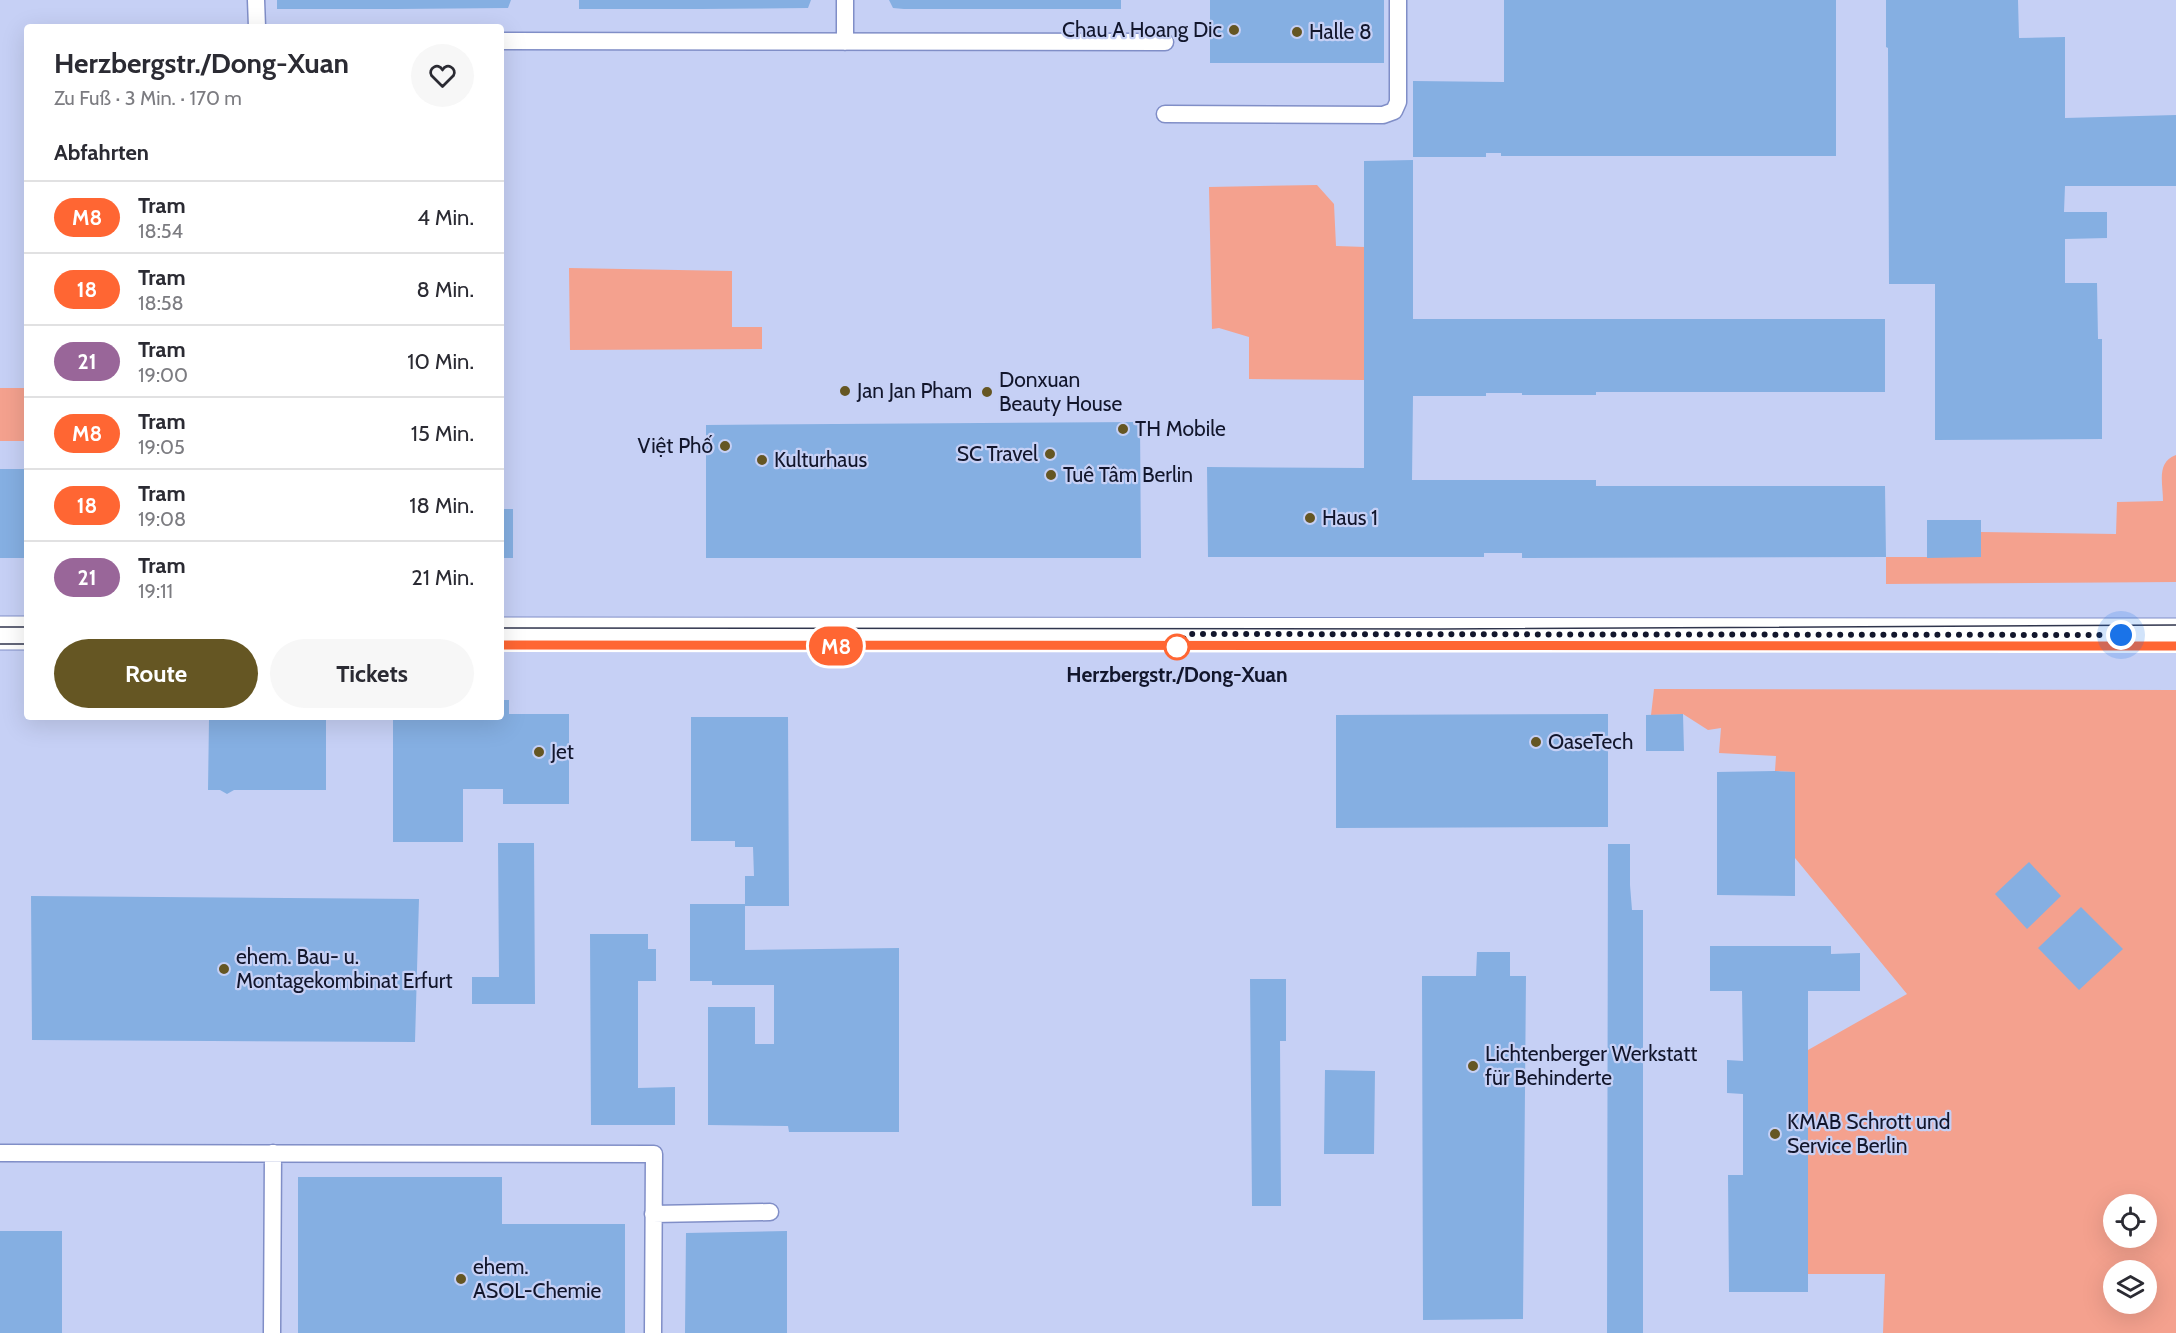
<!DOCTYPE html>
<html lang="de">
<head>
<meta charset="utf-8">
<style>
	:root { --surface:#fff; --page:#f7f7f7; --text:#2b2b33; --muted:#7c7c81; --line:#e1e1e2; --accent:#655623 }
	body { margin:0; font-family:Cabin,sans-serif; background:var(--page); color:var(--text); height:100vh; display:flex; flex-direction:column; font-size:22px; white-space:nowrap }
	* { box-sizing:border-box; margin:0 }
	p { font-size:20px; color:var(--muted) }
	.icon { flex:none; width:33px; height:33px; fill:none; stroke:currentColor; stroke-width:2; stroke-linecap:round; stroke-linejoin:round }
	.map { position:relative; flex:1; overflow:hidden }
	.drawer { position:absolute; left:24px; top:24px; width:480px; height:696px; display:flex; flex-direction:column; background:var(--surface); border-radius:6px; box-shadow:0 6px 24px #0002 }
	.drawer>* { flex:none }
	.badge { padding:0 12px; border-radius:20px; font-size:21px; line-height:39px }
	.controls { position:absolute; left:2103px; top:1194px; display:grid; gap:12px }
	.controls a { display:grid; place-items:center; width:54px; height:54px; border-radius:50%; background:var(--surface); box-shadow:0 6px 24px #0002; font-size:30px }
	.you { position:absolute; width:30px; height:30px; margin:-15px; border:4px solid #fff; border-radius:50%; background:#1a73e8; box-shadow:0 0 0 9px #1a73e833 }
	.map>.badge { position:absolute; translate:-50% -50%; box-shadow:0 0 0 3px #fff }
	h2 { padding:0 30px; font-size:22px; line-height:54px }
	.round { display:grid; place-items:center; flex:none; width:63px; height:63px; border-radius:32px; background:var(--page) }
	.headline { display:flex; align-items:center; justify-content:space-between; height:102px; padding:0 30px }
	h1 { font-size:28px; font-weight:700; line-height:45px }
	.primary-button { display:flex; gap:12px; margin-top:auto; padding:12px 30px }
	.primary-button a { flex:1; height:69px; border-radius:36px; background:var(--accent); color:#fff; font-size:24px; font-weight:700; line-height:69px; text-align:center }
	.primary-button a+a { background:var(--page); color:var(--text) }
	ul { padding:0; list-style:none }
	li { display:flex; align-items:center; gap:18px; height:72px; padding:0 30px; border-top:2px solid var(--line) }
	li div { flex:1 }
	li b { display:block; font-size:22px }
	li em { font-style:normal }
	li .badge { min-width:66px; font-weight:700; text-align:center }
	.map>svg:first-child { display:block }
	.green { fill:#f4a18e; fill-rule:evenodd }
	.building { fill:#85afe2 }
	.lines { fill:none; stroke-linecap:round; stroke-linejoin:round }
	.lane-casing { stroke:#808ec7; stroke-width:19 }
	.secondary-casing { stroke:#808ec7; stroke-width:35 }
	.lane { stroke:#fff; stroke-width:16 }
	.secondary { stroke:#fff; stroke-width:33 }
	.tram { stroke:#30354d; stroke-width:1.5 }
	.line-casing { stroke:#fff; stroke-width:14 }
	.line { stroke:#f63; stroke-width:9 }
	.walk { stroke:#12162c; stroke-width:6; stroke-dasharray:0 10.8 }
	.poi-dot { fill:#655623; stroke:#c6d0f5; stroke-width:2 }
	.stop-dot { fill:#fff; stroke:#f63; stroke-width:3 }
	.labels { text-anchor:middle; stroke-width:4.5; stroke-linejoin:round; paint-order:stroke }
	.poi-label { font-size:21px; fill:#12162c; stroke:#c6d0f5; text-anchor:start }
	.stop-label { font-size:21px; font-weight:bold; fill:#12162c; stroke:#c6d0f5 }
</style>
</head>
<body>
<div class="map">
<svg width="2176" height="1333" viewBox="0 0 2176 1333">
	<rect width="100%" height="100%" fill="#c6d0f5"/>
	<path class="green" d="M1317,185L1334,204L1336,246L1365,247L1364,380L1249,379V337L1219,328L1212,329L1209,187Z
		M569,268L732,271V327H762V349L570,350Z
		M0,388H27V441H0Z
		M2176,455V582L1886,584V557H1981V532L2116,534L2117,502L2163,501C2163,483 2156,462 2176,455Z
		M1654,689L2176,690V1333H1883L1885,1274H1808V1050L1907,994L1795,858V772L1775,771L1776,756L1719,753L1721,728L1708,730L1683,714L1651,715ZM2114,1204H2146V1238H2114ZM2114,1270H2146V1304H2114Z"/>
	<path class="building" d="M277,0H511L508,8L396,9H277Z
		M579,0H811L808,8L700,9H579Z
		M889,0H1121V9H904L893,8Z
		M1210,0H1384V63H1210Z
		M1504,0H1836V156H1501V153H1486V157H1413V81L1504,82Z
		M1886,0H2018L2019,38L2065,37V118L2176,115V186H2065L2064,212H2107V238L2065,239V283H2097L2098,339H2102V439L1935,440V284H1889L1888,48L1886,47Z
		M1413,160V319H1885V392H1596V395H1522V393H1486V396H1413L1412,480H1596V486H1885L1886,557L1522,558V553H1484V557H1208L1207,467L1364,468V161Z
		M1140,422L1141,558H706V425Z
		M0,469H27V558H0Z
		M501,509H513V558H501Z
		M1927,520H1981V557L1927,558Z
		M501,700H509V714H569V804H503V789H463V842H393V717H501Z
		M1608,714V827L1336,828V715Z
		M1683,714L1684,751H1646V715Z
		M250,717L326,719V790H234L227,794L220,790H208L209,719H250Z
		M691,717H788L789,906H745V950L899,948V1132H789L788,1126L708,1125V1007H755V1044H774V985H712V981H690V904H745V876H754L753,847H735V841H691Z
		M1775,771L1795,772V896L1717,895V772Z
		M498,843H534L535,1004H472V977H499Z
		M1608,844H1630V885L1632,910H1643V1333H1607Z
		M2029,862L2061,896L2027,929L1995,894Z
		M31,896L419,899L415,1042L32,1040Z
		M2081,907L2123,949L2079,990L2038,948Z
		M590,934H648V949H656V981H638V1088L675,1087V1125H591Z
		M1710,946H1831V954L1860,953V991H1808V1292H1729L1728,1175H1743V1094L1727,1093V1060L1743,1061L1742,991H1710Z
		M1477,952H1510V976H1526L1523,1319L1423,1320L1422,976H1476Z
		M1250,979H1286V1041H1280L1281,1206H1252Z
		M1325,1070L1375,1071L1374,1154H1324Z
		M298,1177H502V1224H625V1333H298Z
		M0,1231H62V1333H0Z
		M787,1231V1333H685L686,1233Z"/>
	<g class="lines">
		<defs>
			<path id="lane" d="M256,0L257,27
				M845,0V42
				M501,41L1165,42
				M1165,114L1383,115L1394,111L1398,102V0
				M0,1153L654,1154L653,1333
				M653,1214L770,1212
				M272,1333L273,1153"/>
			<path id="secondary" d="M0,633H27
				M501,634L2176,635"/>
		</defs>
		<use href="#lane" class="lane-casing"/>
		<use href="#secondary" class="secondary-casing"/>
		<use href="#lane" class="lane"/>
		<use href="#secondary" class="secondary"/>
		<path class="tram" d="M0,627H27
			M501,628L1441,629L2176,625
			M0,644H27
			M501,645L2176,646"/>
	</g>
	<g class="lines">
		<defs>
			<path id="line" d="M501,645L2176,646"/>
		</defs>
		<use href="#line" class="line-casing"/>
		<use href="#line" class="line"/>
		<path class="walk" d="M1177,647L1187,634L2121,635"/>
	</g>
	<g class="poi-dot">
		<circle cx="1234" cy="30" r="6"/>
		<circle cx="1297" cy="32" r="6"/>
		<circle cx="845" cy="391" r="6"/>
		<circle cx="987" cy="392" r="6"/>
		<circle cx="1123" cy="429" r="6"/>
		<circle cx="725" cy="446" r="6"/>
		<circle cx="1050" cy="454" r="6"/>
		<circle cx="762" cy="460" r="6"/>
		<circle cx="1051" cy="475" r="6"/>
		<circle cx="1310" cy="518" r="6"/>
		<circle cx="1536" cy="742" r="6"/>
		<circle cx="539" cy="752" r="6"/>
		<circle cx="224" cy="969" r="6"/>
		<circle cx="1473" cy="1066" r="6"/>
		<circle cx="1775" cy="1134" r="6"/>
		<circle cx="461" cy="1279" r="6"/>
	</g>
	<circle class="stop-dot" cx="1177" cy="647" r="12"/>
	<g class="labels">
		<g class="poi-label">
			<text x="1222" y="37" text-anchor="end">Chau A Hoang Dic</text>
			<text x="1309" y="39">Halle 8</text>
			<text x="999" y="387">Donxuan<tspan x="999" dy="24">Beauty House</tspan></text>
			<text x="857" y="398">Jan Jan Pham</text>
			<text x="1135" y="436">TH Mobile</text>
			<text x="713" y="453" text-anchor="end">Việt Phố</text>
			<text x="1038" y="461" text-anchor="end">SC Travel</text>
			<text x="774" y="467">Kulturhaus</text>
			<text x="1063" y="482">Tuê Tâm Berlin</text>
			<text x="1322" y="525">Haus 1</text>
			<text x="1548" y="749">OaseTech</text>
			<text x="551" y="759">Jet</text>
			<text x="236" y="964">ehem. Bau- u.<tspan x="236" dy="24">Montagekombinat Erfurt</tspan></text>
			<text x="1485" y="1061">Lichtenberger Werkstatt<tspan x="1485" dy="24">für Behinderte</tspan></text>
			<text x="1787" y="1129">KMAB Schrott und<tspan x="1787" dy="24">Service Berlin</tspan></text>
			<text x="473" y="1274">ehem.<tspan x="473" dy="24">ASOL-Chemie</tspan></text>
		</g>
		<g class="stop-label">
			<text x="1177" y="682">Herzbergstr./Dong-Xuan</text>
		</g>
	</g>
</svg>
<div class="controls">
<a><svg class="icon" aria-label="locate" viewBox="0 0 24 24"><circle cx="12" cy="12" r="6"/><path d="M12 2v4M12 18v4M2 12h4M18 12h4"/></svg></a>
<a><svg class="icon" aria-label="layers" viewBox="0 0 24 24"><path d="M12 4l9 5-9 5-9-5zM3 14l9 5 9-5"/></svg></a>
</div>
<div class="you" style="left:2121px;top:635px"></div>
<b class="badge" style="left:836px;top:646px;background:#f63;color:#fff">M8</b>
<section class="drawer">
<div class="headline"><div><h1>Herzbergstr./Dong-Xuan</h1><p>Zu Fuß · 3 Min. · 170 m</p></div><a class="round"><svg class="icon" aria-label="heart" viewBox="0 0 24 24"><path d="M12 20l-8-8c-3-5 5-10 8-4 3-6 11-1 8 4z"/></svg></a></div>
<h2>Abfahrten</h2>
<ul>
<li><span class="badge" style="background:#f63;color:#fff">M8</span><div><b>Tram</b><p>18:54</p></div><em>4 Min.</em></li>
<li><span class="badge" style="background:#f63;color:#fff">18</span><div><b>Tram</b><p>18:58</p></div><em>8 Min.</em></li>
<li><span class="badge" style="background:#969;color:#fff">21</span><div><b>Tram</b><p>19:00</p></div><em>10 Min.</em></li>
<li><span class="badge" style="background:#f63;color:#fff">M8</span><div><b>Tram</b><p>19:05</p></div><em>15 Min.</em></li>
<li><span class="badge" style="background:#f63;color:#fff">18</span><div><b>Tram</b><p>19:08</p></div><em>18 Min.</em></li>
<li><span class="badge" style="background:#969;color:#fff">21</span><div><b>Tram</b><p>19:11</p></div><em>21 Min.</em></li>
</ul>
<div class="primary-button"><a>Route</a><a>Tickets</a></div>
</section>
</div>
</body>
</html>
